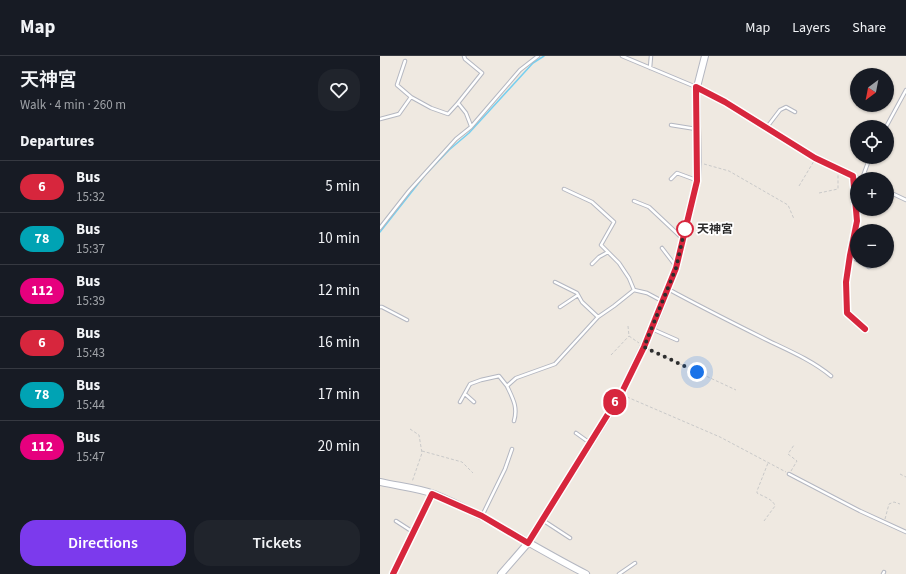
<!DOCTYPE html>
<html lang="en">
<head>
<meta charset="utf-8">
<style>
	:root { --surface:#171b24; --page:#20242c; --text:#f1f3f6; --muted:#9ea1a6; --line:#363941; --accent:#7c3aed }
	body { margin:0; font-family:"Source Sans 3","Noto Sans TC",sans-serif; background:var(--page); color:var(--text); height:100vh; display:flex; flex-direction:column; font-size:15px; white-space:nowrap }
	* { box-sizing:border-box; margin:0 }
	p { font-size:13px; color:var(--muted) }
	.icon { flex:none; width:22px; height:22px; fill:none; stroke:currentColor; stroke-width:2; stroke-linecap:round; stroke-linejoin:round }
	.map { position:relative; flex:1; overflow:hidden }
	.drawer { display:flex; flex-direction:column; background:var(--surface); width:380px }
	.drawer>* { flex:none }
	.badge { padding:0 8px; border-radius:13px; font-size:14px; line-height:26px }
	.needle { width:26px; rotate:212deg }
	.fabs { position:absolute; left:470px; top:12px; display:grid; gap:8px }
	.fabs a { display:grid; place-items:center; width:44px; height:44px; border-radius:50%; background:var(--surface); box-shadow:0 1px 3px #0004; font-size:20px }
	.you { position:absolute; width:20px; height:20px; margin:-10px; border:3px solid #fff; border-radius:50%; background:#1a73e8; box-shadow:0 0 0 6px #1a73e833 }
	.map>.badge { position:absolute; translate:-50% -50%; box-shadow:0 0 0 2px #fff }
	h2 { padding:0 20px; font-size:15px; line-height:36px }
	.round { display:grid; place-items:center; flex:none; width:42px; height:42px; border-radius:16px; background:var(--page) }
	.head { display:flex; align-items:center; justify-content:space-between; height:68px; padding:0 20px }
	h1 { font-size:19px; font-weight:600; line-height:30px }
	.action { display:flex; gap:8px; margin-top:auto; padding:8px 20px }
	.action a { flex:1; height:46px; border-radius:16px; background:var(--accent); color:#fff; font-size:16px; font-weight:600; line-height:46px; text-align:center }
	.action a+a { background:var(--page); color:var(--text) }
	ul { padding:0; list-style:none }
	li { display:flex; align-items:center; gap:12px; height:52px; padding:0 20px; border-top:1px solid var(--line) }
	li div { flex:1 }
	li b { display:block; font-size:15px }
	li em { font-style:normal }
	li .badge { min-width:44px; font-weight:700; text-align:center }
	header { display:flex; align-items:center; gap:24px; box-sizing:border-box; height:56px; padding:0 20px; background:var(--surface); border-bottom:1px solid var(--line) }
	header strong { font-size:19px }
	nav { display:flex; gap:22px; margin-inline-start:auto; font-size:14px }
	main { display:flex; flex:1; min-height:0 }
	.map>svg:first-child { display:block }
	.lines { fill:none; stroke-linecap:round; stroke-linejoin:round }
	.stream { stroke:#75cff0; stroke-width:1.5 }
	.service-casing { stroke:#b4b7c1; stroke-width:4.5 }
	.minor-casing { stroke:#b4b7c1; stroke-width:7 }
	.tertiary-casing { stroke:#b4b7c1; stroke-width:8 }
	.path { stroke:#c9c9c9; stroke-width:1; stroke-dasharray:3 2; stroke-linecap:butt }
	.service { stroke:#fff; stroke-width:2.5 }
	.minor { stroke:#fff; stroke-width:5 }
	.tertiary { stroke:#fff; stroke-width:6 }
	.line-casing { stroke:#fff; stroke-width:9 }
	.line { stroke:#d7263d; stroke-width:6 }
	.walk { stroke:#2e2e2e; stroke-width:4; stroke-dasharray:0 7.2 }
	.stop-dot { fill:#fff; stroke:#d7263d; stroke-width:2 }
	.labels { text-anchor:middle; stroke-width:3.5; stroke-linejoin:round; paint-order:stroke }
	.stop-label { font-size:12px; font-weight:bold; fill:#2e2e2e; stroke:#fff; text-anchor:start }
</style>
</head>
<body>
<header>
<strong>Map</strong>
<nav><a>Map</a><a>Layers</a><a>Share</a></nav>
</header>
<main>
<section class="drawer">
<div class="head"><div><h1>天神宮</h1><p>Walk · 4 min · 260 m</p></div><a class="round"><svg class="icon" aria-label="heart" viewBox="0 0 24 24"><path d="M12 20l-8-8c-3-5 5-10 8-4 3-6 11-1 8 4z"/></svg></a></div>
<h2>Departures</h2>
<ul>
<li><span class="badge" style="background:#d7263d;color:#fff">6</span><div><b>Bus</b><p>15:32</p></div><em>5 min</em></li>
<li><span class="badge" style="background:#00a3b4;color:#fff">78</span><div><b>Bus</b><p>15:37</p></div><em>10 min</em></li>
<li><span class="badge" style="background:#e6007e;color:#fff">112</span><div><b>Bus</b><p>15:39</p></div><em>12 min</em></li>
<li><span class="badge" style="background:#d7263d;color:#fff">6</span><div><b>Bus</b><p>15:43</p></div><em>16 min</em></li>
<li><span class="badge" style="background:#00a3b4;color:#fff">78</span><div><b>Bus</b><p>15:44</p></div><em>17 min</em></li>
<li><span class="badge" style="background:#e6007e;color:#fff">112</span><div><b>Bus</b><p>15:47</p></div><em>20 min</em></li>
</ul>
<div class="action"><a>Directions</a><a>Tickets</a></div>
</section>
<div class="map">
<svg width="526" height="518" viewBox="0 0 526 518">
	<rect width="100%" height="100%" fill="#efe9e1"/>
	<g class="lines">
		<path class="stream" d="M0,176L45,119L69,94L89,77L153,7L164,0"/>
		<defs>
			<path id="service" d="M242,0L316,31L345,46L435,102L480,123
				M25,5L17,29L31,41
				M270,12L271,0
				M78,47L102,17L85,3L84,0
				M0,63L19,58L31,41L51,52L68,58L78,47L86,57L91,70
				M291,69L316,73
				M387,71L400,54L406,51L415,56
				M506,71L526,34
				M473,120L477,165L469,199L466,226L467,257L485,273
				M291,123L297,117L316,124
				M482,123L490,101
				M184,133L212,146L234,166L221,189L239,207L249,222L254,234
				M507,135L526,144
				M254,145L269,151L302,182
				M0,172L29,135L76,83L91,71L140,14L158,0
				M282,192L295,209
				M469,199L477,204
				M479,205L489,211L502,205
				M212,208L219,201L228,196
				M175,226L197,237L202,246L218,261
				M288,233C321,251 355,268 389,285C410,295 433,305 451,320
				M0,251H2L27,264
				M180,251L198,239
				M272,273L297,284
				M127,330C133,343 138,351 134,365
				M85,338L94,346
				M80,346L90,328L101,324L119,320L127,330L136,322L175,308L218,261L234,250L254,234L267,237L282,245
				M196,377L210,387
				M409,418L480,455L526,476
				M102,460L125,413L132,393
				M16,465L33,476
				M164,465L190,482
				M239,518L255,507
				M503,518L504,516"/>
			<path id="minor" d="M13,518L52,438"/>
			<path id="tertiary" d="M0,426C17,430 38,432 54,438C107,460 155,492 206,518
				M121,518L148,487L241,338L272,273L296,212L317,125L318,106L316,35L325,0"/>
		</defs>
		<use href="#service" class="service-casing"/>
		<use href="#minor" class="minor-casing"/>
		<use href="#tertiary" class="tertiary-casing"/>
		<path class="path" d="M324,108L349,115L408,149L414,163
			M419,130L434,105
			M439,137L458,133V117
			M248,270L249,280L259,287
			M268,293L356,334
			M231,299L249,280
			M247,341L340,381L406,416
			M30,373L39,379L42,397L32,426
			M42,395L82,406L93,417
			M411,415L417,405L408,398L414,389
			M520,418L526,421
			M505,463L509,448L514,446L520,448
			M384,465L395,450C393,443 384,441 377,437V435L388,407"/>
		<use href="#service" class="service"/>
		<use href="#minor" class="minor"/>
		<use href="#tertiary" class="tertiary"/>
	</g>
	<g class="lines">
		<defs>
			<path id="line" d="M13,518L52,438L102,460L148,487L233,350L241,338L264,291L296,212L317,125L316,31L345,46L435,102L473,120L477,165L470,199L466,226L467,257L485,273"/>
		</defs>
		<use href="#line" class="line-casing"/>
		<use href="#line" class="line"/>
		<path class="walk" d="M305,173L306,168L296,212L264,291L317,316"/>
	</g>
	<circle class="stop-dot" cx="305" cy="173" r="8"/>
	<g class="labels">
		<g class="stop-label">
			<text x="317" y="177">天神宮</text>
		</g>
	</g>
</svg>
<div class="fabs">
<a><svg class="needle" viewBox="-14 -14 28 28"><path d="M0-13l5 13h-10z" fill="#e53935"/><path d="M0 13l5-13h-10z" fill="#9ea1a6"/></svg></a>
<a><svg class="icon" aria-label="locate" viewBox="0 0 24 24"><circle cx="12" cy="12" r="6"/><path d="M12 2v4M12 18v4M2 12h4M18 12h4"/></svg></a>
<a>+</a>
<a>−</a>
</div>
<div class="you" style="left:317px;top:316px"></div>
<b class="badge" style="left:235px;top:346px;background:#d7263d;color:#fff">6</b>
</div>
</main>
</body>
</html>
